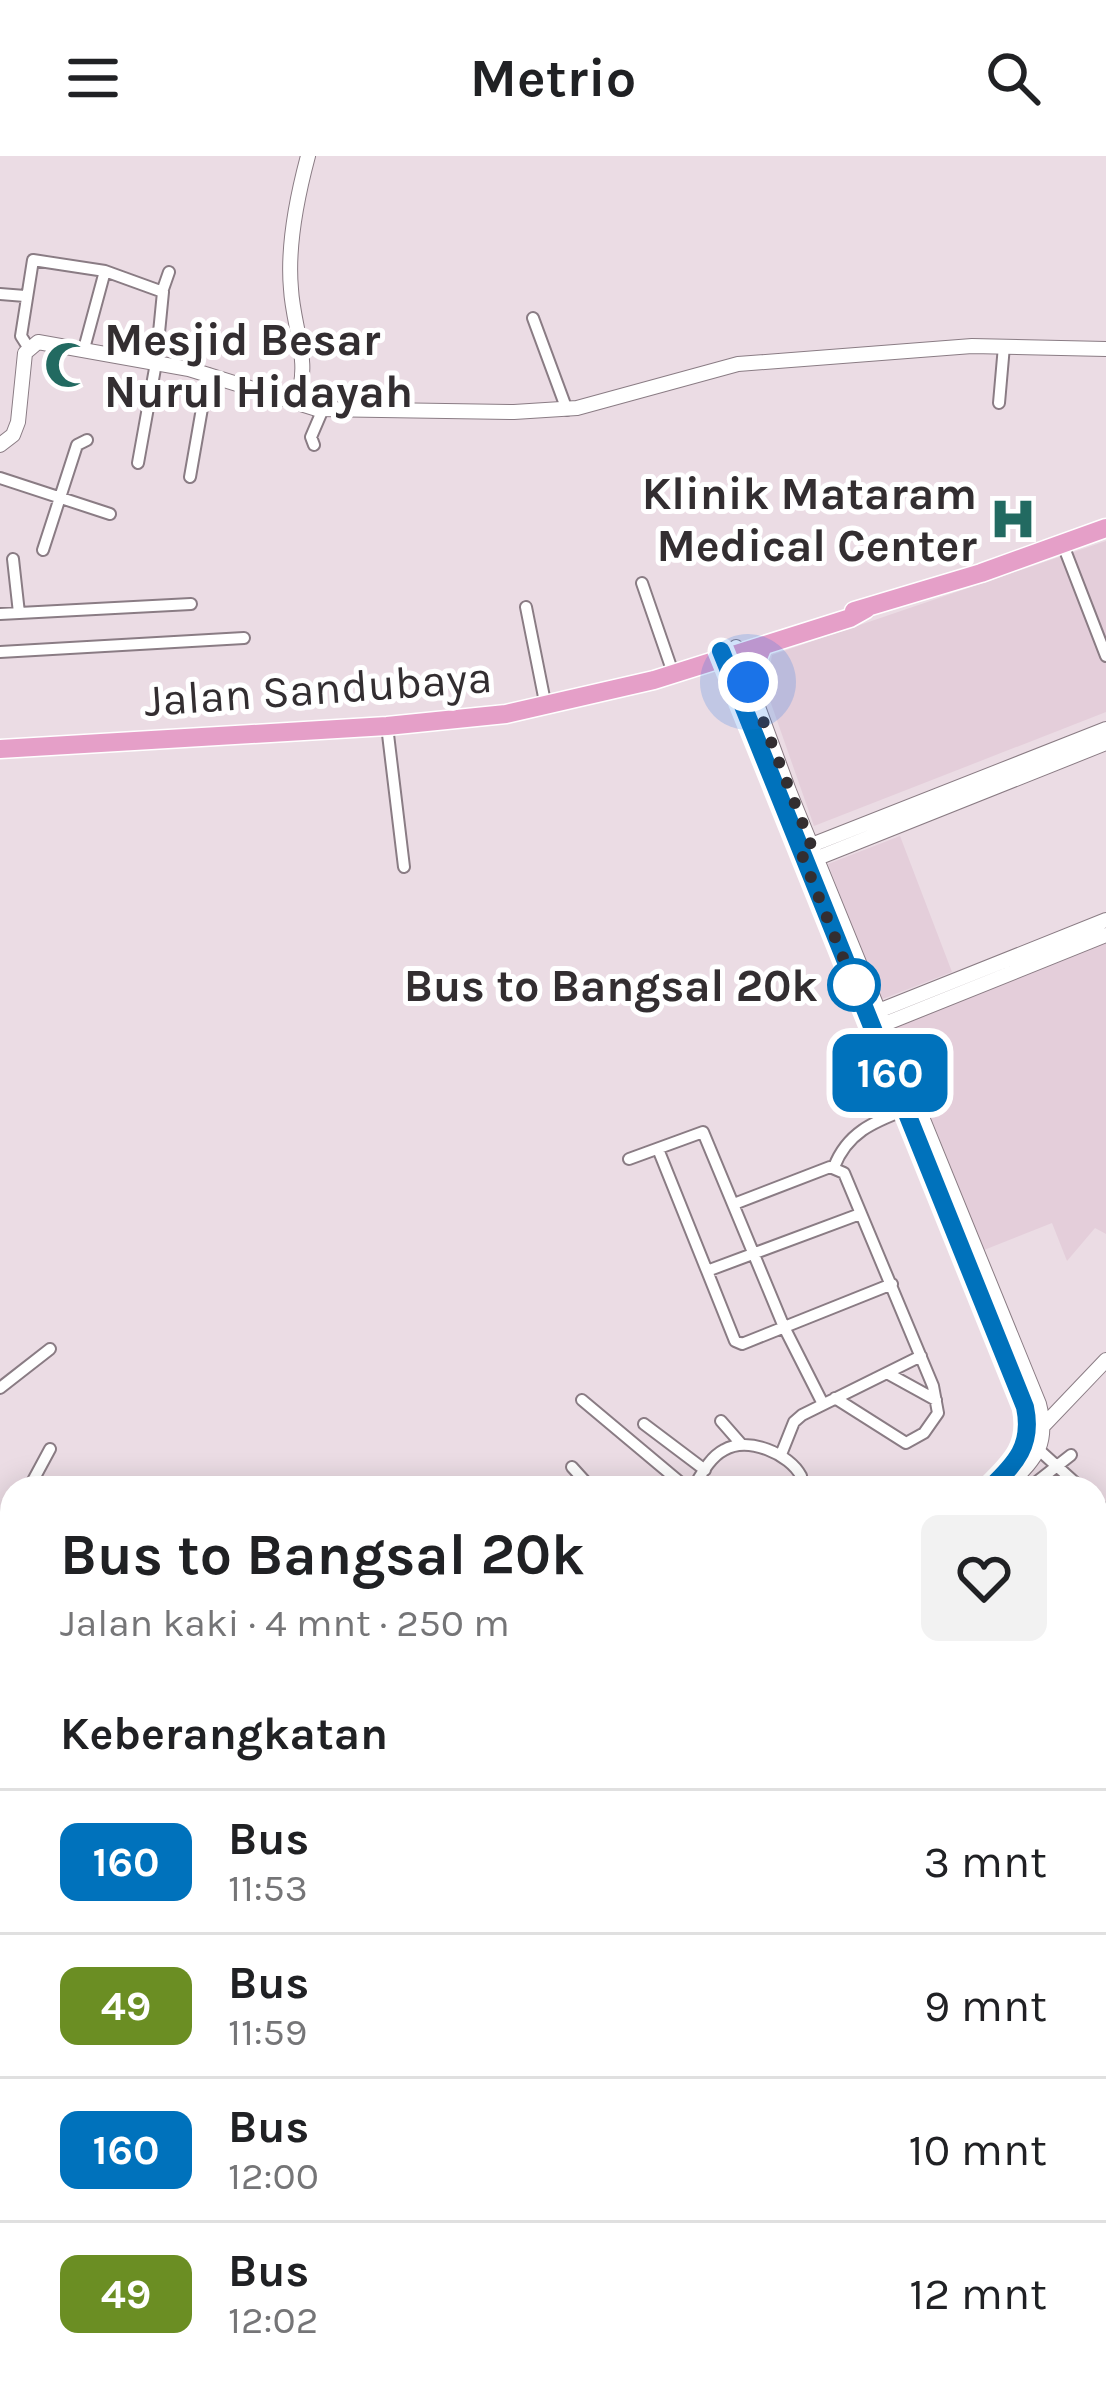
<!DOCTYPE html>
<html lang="id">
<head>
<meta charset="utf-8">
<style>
	:root { --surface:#fff; --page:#f2f2f2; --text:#202124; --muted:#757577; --line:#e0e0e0 }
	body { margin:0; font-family:Karla,sans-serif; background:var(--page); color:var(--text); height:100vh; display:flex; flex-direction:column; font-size:45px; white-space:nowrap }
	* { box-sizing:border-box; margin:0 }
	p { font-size:39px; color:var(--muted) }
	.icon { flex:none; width:66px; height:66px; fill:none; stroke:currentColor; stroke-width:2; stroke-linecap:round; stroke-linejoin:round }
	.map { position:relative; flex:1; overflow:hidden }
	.sheet { position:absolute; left:0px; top:1320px; width:1107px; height:915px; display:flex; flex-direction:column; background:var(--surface); border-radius:36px 36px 0 0; box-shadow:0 6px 30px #0003 }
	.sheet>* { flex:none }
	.badge { padding:0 24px; border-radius:18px; font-size:42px; line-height:78px }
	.you { position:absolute; width:60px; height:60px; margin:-30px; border:9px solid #fff; border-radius:50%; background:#1a73e8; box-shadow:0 0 0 18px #1a73e833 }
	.map>.badge { position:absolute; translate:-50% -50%; box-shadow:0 0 0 6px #fff }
	h2 { padding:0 60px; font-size:45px; line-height:108px }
	.round { display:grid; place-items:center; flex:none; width:126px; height:126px; border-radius:18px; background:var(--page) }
	.headline { display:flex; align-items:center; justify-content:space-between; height:204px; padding:0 60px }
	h1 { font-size:57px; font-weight:700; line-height:90px }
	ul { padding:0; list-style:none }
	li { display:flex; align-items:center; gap:36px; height:144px; padding:0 60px; border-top:3px solid var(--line) }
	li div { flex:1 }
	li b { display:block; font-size:45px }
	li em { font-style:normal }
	li .badge { min-width:132px; font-weight:700; text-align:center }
	header { display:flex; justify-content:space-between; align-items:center; height:156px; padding:0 60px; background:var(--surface); font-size:54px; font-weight:700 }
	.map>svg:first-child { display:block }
	.built { fill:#e4ceda }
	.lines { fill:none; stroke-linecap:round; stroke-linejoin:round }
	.stream { stroke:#de94c0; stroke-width:3 }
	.street-casing { stroke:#8a7c84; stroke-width:14 }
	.secondary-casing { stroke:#8a7c84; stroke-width:16 }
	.highway-casing { stroke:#fff; stroke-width:21 }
	.street { stroke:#fff; stroke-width:10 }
	.secondary { stroke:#fff; stroke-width:14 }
	.highway { stroke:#e59fc8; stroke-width:18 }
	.line-casing { stroke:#fff; stroke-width:27 }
	.line { stroke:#0072bc; stroke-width:18 }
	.walk { stroke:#332e31; stroke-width:12; stroke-dasharray:0 21.6 }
	.stop-dot { fill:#fff; stroke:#0072bc; stroke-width:6 }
	.labels { text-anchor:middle; stroke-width:10; stroke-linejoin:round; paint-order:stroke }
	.poi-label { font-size:45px; font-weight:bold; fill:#332e31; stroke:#fff; text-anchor:start }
	.street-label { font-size:45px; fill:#332e31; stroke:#fff }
	.stop-label { font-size:45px; font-weight:bold; fill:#332e31; stroke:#fff; text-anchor:end }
</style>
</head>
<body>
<header><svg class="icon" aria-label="menu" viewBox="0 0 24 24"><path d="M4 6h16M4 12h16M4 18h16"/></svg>Metrio<svg class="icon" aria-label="search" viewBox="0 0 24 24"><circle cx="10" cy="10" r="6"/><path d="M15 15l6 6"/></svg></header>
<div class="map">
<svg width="1106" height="2233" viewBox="0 0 1106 2233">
	<rect width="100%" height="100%" fill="#ebdce4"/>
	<path class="built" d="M1106,385V556L814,670L766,533L772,499Z
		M900,680L952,816L880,844L828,708Z
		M1106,786V1078L1095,1072L1067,1105L1052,1067L984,1094L894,869Z
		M1095,1877L1106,1881V2024L1095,2016Z"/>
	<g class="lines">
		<path class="stream" d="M1095,2054L1106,2059"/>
		<defs>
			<path id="street" d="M162,136L169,116
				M0,138L25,140
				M533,162L567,254
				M85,189L105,115
				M28,191L21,180L33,104L105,115L163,136L156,207L138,307
				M999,247L1004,190
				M314,289L311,281L323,253
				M190,321L208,218
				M0,322L110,358
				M1063,389L1106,500
				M43,394L77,289L87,284
				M13,403L19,457
				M642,427L671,511
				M526,451L546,551
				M0,458L191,448
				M0,496L244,482
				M387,570L404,711
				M658,993L707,1115L860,1058
				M629,1003L703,976L784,1171L823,1248
				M834,1011C847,977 873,966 905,954
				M734,1048L830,1011L844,1017L933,1230L938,1257L924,1277L906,1287L835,1242
				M707,1115L735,1185L742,1188L892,1128
				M887,1217L936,1244
				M0,1232L50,1193
				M582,1244L687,1332
				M721,1265L742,1289
				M644,1268L705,1314
				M1039,1294L1081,1332
				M782,1296L794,1266L802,1259L921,1200
				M572,1311L591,1332
				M29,1332L50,1293
				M693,1332C701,1319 710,1301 724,1294C748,1280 790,1298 801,1320L792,1332
				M1029,1332L1071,1299
				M1095,1345L1106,1356
				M0,1368L12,1356
				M1095,1403L1106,1413
				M2,1503L12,1495
				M0,1595L12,1612
				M0,1663L12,1651
				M1095,1675L1106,1667
				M0,1691L12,1679
				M0,1724L12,1736
				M12,1888L7,1895L12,1904
				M0,1939L12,1927
				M0,2002L12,1992
				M0,2058L12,2069
				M183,2223L192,2233
				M233,2223L240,2233
				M412,2223L417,2233
				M997,2223L1015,2233
				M45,2233L50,2223
				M92,2233L96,2223
				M137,2233L141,2223
				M450,2233L463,2223"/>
			<path id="secondary" d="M296,245C312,208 293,171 291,133C287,90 297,41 308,0
				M0,289L13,279L18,266L25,197L38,186L189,213L317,253L514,256L577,252L738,208L972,190L1106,193
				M736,491L789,635L1039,1248C1050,1291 1034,1303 1006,1332
				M722,498L1025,1251C1033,1289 1016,1306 990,1332
				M804,692L1106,573
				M810,705L1106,587
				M871,858L1106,764
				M877,871L1106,779
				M1044,1269L1106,1204
				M1095,1700L1106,1755
				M1095,1776L1106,1836
				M1095,1872L1106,1877
				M1095,2132L1106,2124
				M1095,2149L1106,2141
				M972,2223L979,2233L994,2223
				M589,2233L601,2223"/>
			<path id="highway" d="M854,455L981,417L1106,372
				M748,526L763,490
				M0,593L387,570L506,558L654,524L850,462L866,453
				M0,1378L12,1393
				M616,2223L619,2233"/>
		</defs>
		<use href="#street" class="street-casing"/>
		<use href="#secondary" class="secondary-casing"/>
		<use href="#highway" class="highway-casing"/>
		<use href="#street" class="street"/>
		<use href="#secondary" class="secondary"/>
		<use href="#highway" class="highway"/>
	</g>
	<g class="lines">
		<defs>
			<path id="line" d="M721,495L1025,1251C1033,1289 1016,1307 990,1332"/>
		</defs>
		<use href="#line" class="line-casing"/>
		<use href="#line" class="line"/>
		<path class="walk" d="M748,526L811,689L800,694L854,829"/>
	</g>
	<defs>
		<symbol id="mosque-bare" viewBox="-9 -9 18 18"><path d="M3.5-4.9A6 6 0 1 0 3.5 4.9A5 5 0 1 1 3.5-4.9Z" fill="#226a61" stroke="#fff" stroke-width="2.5" paint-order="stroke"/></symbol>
		<symbol id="hospital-bare" viewBox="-9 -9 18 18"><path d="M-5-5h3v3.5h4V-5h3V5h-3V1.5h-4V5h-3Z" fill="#226a61" stroke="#fff" stroke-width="2.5" paint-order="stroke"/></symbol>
	</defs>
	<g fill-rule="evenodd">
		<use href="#mosque-bare" x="35" y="176" width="66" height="66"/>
		<use href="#hospital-bare" x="980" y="330" width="66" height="66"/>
	</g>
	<circle class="stop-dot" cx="854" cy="829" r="24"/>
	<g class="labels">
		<g class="poi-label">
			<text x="104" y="199">Mesjid Besar<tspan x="104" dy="52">Nurul Hidayah</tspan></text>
			<text x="977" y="353" text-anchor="end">Klinik Mataram<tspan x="977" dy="52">Medical Center</tspan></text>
		</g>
		<g class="street-label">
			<text transform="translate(318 532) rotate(-4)" y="16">Jalan Sandubaya</text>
		</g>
		<g class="stop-label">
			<text x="818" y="845">Bus to Bangsal 20k</text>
		</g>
	</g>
</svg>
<div class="you" style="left:748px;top:526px"></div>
<b class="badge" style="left:890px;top:917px;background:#0072bc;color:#fff">160</b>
<section class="sheet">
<div class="headline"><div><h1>Bus to Bangsal 20k</h1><p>Jalan kaki · 4 mnt · 250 m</p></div><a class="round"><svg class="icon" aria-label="heart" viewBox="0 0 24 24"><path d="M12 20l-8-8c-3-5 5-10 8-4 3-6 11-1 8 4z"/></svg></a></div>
<h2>Keberangkatan</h2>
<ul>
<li><span class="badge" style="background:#0072bc;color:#fff">160</span><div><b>Bus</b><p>11:53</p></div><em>3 mnt</em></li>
<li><span class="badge" style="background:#6b8e23;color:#fff">49</span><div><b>Bus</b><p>11:59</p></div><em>9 mnt</em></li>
<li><span class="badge" style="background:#0072bc;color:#fff">160</span><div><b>Bus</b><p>12:00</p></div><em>10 mnt</em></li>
<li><span class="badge" style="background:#6b8e23;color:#fff">49</span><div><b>Bus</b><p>12:02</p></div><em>12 mnt</em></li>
</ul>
</section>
</div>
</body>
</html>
